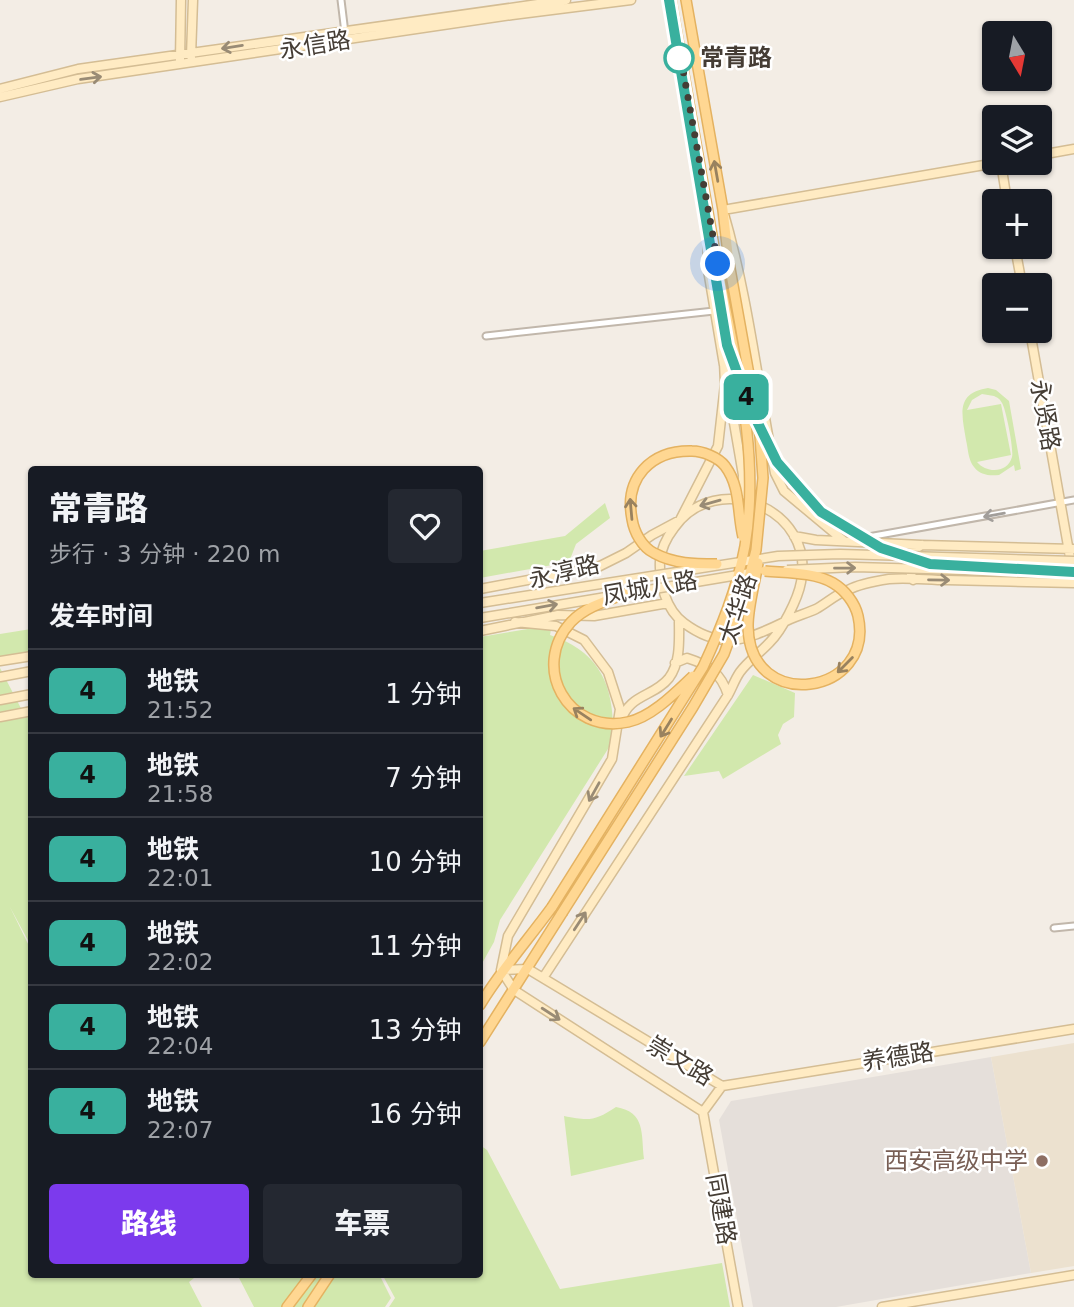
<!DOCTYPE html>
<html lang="zh">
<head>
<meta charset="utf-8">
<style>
	:root { --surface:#171b24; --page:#242831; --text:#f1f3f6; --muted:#9ea1a6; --line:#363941; --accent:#7c3aed }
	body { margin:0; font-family:"DejaVu Sans","Noto Sans SC",sans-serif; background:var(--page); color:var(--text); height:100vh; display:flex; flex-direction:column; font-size:26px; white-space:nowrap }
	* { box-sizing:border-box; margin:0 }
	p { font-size:23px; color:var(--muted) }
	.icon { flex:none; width:38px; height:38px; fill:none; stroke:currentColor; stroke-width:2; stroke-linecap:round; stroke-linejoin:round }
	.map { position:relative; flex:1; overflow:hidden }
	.sheet { position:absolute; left:28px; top:466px; width:455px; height:812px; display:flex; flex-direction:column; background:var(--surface); border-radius:7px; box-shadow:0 2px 5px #0004 }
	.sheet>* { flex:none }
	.badge { padding:0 14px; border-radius:10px; font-size:24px; line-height:46px }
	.needle { width:46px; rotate:170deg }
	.controls { position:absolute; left:982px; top:21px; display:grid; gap:14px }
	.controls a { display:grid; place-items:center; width:70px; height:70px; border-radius:7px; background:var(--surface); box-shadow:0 2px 5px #0004; font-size:35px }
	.you { position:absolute; width:35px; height:35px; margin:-18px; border:5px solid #fff; border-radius:50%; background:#1a73e8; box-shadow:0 0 0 10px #1a73e833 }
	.map>.badge { position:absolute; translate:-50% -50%; box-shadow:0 0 0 4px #fff }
	h2 { padding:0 21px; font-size:26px; line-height:63px }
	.round { display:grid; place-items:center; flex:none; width:74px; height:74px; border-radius:7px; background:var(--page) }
	.overview { display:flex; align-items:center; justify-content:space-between; height:119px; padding:0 21px }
	h1 { font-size:33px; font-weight:800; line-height:52px }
	.action { display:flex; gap:14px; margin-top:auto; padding:14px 21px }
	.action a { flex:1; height:80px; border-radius:7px; background:var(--accent); color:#fff; font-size:28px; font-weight:800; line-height:80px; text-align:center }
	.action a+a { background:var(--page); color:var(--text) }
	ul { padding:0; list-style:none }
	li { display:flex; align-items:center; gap:21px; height:84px; padding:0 21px; border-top:2px solid var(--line) }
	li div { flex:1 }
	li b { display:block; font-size:26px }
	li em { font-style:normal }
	li .badge { min-width:77px; font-weight:700; text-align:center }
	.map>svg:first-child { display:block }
	.industrial { fill:#e5dfda }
	.education { fill:#ece1cf }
	.green { fill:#d2e8ad; fill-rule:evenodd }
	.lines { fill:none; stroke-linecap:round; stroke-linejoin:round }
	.street-casing { stroke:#c1b7ab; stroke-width:9 }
	.secondary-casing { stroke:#d4bd94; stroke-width:11 }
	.primary-casing { stroke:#e4b261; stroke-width:12 }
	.street { stroke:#fff; stroke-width:5 }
	.secondary { stroke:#ffebc3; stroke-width:8 }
	.primary { stroke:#ffd792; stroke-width:9 }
	.secondary-bridge-casing { stroke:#d4bd94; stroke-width:11; stroke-linecap:butt }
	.primary-bridge-casing { stroke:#e4b261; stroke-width:12; stroke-linecap:butt }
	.secondary-bridge { stroke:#ffebc3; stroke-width:8 }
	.primary-bridge { stroke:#ffd792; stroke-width:9 }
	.oneway { stroke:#998b75 }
	.oneway2 { stroke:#99825f }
	.oneway3 { stroke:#a29e9a }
	.line-casing { stroke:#fff; stroke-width:16 }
	.line { stroke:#39b09e; stroke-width:10 }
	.walk { stroke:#453d35; stroke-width:7; stroke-dasharray:0 12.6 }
	.stop-dot { fill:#fff; stroke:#39b09e; stroke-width:3.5 }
	.education-dot { fill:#8d6e63; stroke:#fff; stroke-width:2.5 }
	.labels { text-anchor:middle; stroke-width:5; stroke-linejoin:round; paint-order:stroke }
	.street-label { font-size:24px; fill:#453d35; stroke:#fff }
	.stop-label { font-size:24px; font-weight:bold; fill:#453d35; stroke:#fff; text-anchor:start }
	.education-label { font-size:24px; fill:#785e54; stroke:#fff; text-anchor:end }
</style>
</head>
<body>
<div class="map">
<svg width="1074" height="1307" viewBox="0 0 1074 1307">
	<rect width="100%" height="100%" fill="#f3ede5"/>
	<path class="industrial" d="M991,1057L1031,1273L836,1307H753L719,1120L731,1101Z"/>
	<path class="education" d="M1074,1043V1266L1031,1273L991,1057Z"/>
	<path class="green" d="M988,388L996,390L1009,401L1021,469L1015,471L1014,465L999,475C989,476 980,475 974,467C968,460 968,448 966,440C962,415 955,393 988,388ZM982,394L994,396C998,398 999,398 1002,403C1006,409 1014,450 1012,457C1007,474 986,473 977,462L1011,455L1001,404L967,410L972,400Z
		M605,503L610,518L576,544L569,562L480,578V551L565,536Z
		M552,625L550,635C595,650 612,679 613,725L615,726L613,741L500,920L494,942L480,967V637Z
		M31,629V657L0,662V634Z
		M0,668L25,716L31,715V946L10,907L31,950L32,1274H199L189,1282L202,1307H0Z
		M753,675L795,693L794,717L783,724L778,735L781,744L723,779L719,771L684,776Z
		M616,1107C646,1112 641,1134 644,1159L571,1176L564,1116C589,1121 595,1121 616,1107Z
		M480,1145L487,1150L560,1289L722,1263L730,1307H389L395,1298L382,1274H480Z
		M237,1274H379L391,1298L385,1307H254Z"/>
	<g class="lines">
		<defs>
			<path id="street" d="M341,0L345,33
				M486,336L714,311
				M857,539L1074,500
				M1054,928L1074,926"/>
			<path id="secondary" d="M191,56L193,0
				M180,60L181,0
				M0,89L78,69L566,0
				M0,97L78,79L512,15L631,0
				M1040,155L1074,149
				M1001,163L1007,201
				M709,229L707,264L724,365
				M1015,247L1022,285
				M1030,331L1074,580
				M728,388L743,475L742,499
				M794,536L816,540L922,545L1074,549
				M844,541L784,491L775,473C758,386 748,296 723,210L996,163
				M913,580L908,564L911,552L922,545
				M480,589L598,567L626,553L652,535L680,520L718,446L725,384L724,362
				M480,631L558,615L594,616L668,603
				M0,661L32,656
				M675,663L687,658C709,665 721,673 728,695
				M0,677L32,671
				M0,700L32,694
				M0,717L32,711
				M621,721C629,694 654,697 669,678C681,662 679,639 679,619
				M501,970L508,936L612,759L620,709L608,672L584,640L556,626L515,622
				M501,970L514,990L703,1112L722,1086
				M501,970L528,969L722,1086
				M543,978L728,695C732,688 735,679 740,672C748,661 761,652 770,642C782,630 798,599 801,582C816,509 716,468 674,528C667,537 661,549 660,561C659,583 666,610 684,623C720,650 745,641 782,623C793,617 805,614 816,609C827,603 836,594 848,590C859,584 876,581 889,579C907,577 928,580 947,580C989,581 1032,582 1074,583
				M722,1086L1074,1029
				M703,1112L738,1307
				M882,1307L1074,1275"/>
			<path id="primary" d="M671,0L717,264
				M686,0L723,210L729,263
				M480,1005C501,970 528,940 552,907
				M480,1042L562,913
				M287,1307L312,1274
				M308,1307L330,1274"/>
		</defs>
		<use href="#street" class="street-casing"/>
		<use href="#secondary" class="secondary-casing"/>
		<use href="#primary" class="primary-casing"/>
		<use href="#street" class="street"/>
		<use href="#secondary" class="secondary"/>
		<use href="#primary" class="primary"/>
		<defs>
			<path id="secondary-bridge" d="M787,570L855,567L1074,573
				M480,603L778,556L840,554L1074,561
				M480,618L756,572"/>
			<path id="primary-bridge" d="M758,563C755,583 748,606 748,626C749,715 876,695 858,616C855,603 845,590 833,583C814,572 786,573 765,571
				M717,564C695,564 674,564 654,553C642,547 634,532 632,519C624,478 651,450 692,451C702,451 718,457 725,466C741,487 737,513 743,537
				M633,591C613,599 587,605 571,622C530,667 568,735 628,722C652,717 676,692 693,676
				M552,907L703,667C721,628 737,589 745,546C761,452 734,356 717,264
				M562,913L693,707L724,654L742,605L756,550L763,478L760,436L729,263"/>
		</defs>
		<use href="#secondary-bridge" class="secondary-bridge-casing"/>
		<use href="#primary-bridge" class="primary-bridge-casing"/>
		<use href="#secondary-bridge" class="secondary-bridge"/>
		<use href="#primary-bridge" class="primary-bridge"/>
	</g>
	<defs><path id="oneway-shaft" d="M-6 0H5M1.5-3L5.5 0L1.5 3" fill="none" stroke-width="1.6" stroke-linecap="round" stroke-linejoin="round" transform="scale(1.75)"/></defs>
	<g class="oneway">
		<use href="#oneway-shaft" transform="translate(232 47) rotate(171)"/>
		<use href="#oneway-shaft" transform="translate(91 78) rotate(-8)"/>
		<use href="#oneway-shaft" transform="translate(710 503) rotate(164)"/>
		<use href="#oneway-shaft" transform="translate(845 568) rotate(-1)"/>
		<use href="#oneway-shaft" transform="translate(939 580) rotate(1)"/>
		<use href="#oneway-shaft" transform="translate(547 606) rotate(-10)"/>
		<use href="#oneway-shaft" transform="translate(594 792) rotate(119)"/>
		<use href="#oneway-shaft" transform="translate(580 921) rotate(-57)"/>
		<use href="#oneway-shaft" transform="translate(551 1014) rotate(33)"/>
	</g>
	<g class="oneway2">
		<use href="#oneway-shaft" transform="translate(716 171) rotate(-100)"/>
		<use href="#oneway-shaft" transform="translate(631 509) rotate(-95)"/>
		<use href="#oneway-shaft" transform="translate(845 665) rotate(135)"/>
		<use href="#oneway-shaft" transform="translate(582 714) rotate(-146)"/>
		<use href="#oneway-shaft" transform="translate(666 728) rotate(122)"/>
	</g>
	<use class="oneway3" href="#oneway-shaft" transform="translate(994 515) rotate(170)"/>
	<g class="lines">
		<defs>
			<path id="line" d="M669,0L727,345L749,405L777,462L821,512L881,548L930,564L1074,572"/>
		</defs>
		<use href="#line" class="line-casing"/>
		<use href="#line" class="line"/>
		<path class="walk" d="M679,58L680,53L718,264"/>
	</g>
	<circle class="stop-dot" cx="679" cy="58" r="14"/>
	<circle class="education-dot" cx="1042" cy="1161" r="7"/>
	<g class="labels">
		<g class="street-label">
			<text transform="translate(315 45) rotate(-9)" y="8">永信路</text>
			<text transform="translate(1045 415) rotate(80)" y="8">永贤路</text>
			<text transform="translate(564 572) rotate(-13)" y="8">永淳路</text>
			<text transform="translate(650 588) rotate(-10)" y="8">凤城八路</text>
			<text transform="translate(738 609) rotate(-72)" y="8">太华路</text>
			<text transform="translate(898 1057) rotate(-9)" y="8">养德路</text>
			<text transform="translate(680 1061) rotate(31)" y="8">崇文路</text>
			<text transform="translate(721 1209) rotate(80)" y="8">同建路</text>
		</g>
		<g class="stop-label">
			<text x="700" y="66">常青路</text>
		</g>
		<g class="education-label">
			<text x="1028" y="1169">西安高级中学</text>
		</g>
	</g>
</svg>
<div class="controls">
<a><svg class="needle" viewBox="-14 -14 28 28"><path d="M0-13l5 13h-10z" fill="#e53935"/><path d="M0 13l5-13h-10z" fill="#9ea1a6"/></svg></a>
<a><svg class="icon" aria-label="layers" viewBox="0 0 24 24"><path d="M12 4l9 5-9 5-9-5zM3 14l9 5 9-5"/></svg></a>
<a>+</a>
<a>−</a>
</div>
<div class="you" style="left:718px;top:264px"></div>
<b class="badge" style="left:746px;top:397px;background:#39b09e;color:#111">4</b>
<section class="sheet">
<div class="overview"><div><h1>常青路</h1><p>步行 · 3 分钟 · 220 m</p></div><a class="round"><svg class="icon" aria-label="heart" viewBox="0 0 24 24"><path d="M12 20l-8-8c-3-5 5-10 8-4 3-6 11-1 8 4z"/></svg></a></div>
<h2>发车时间</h2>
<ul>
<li><span class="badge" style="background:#39b09e;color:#111">4</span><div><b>地铁</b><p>21:52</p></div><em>1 分钟</em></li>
<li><span class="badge" style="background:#39b09e;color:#111">4</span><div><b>地铁</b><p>21:58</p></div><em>7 分钟</em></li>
<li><span class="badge" style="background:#39b09e;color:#111">4</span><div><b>地铁</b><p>22:01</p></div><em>10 分钟</em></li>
<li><span class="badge" style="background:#39b09e;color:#111">4</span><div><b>地铁</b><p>22:02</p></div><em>11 分钟</em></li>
<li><span class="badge" style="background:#39b09e;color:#111">4</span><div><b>地铁</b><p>22:04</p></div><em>13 分钟</em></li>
<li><span class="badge" style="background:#39b09e;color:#111">4</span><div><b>地铁</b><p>22:07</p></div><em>16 分钟</em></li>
</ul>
<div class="action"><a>路线</a><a>车票</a></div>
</section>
</div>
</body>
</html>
